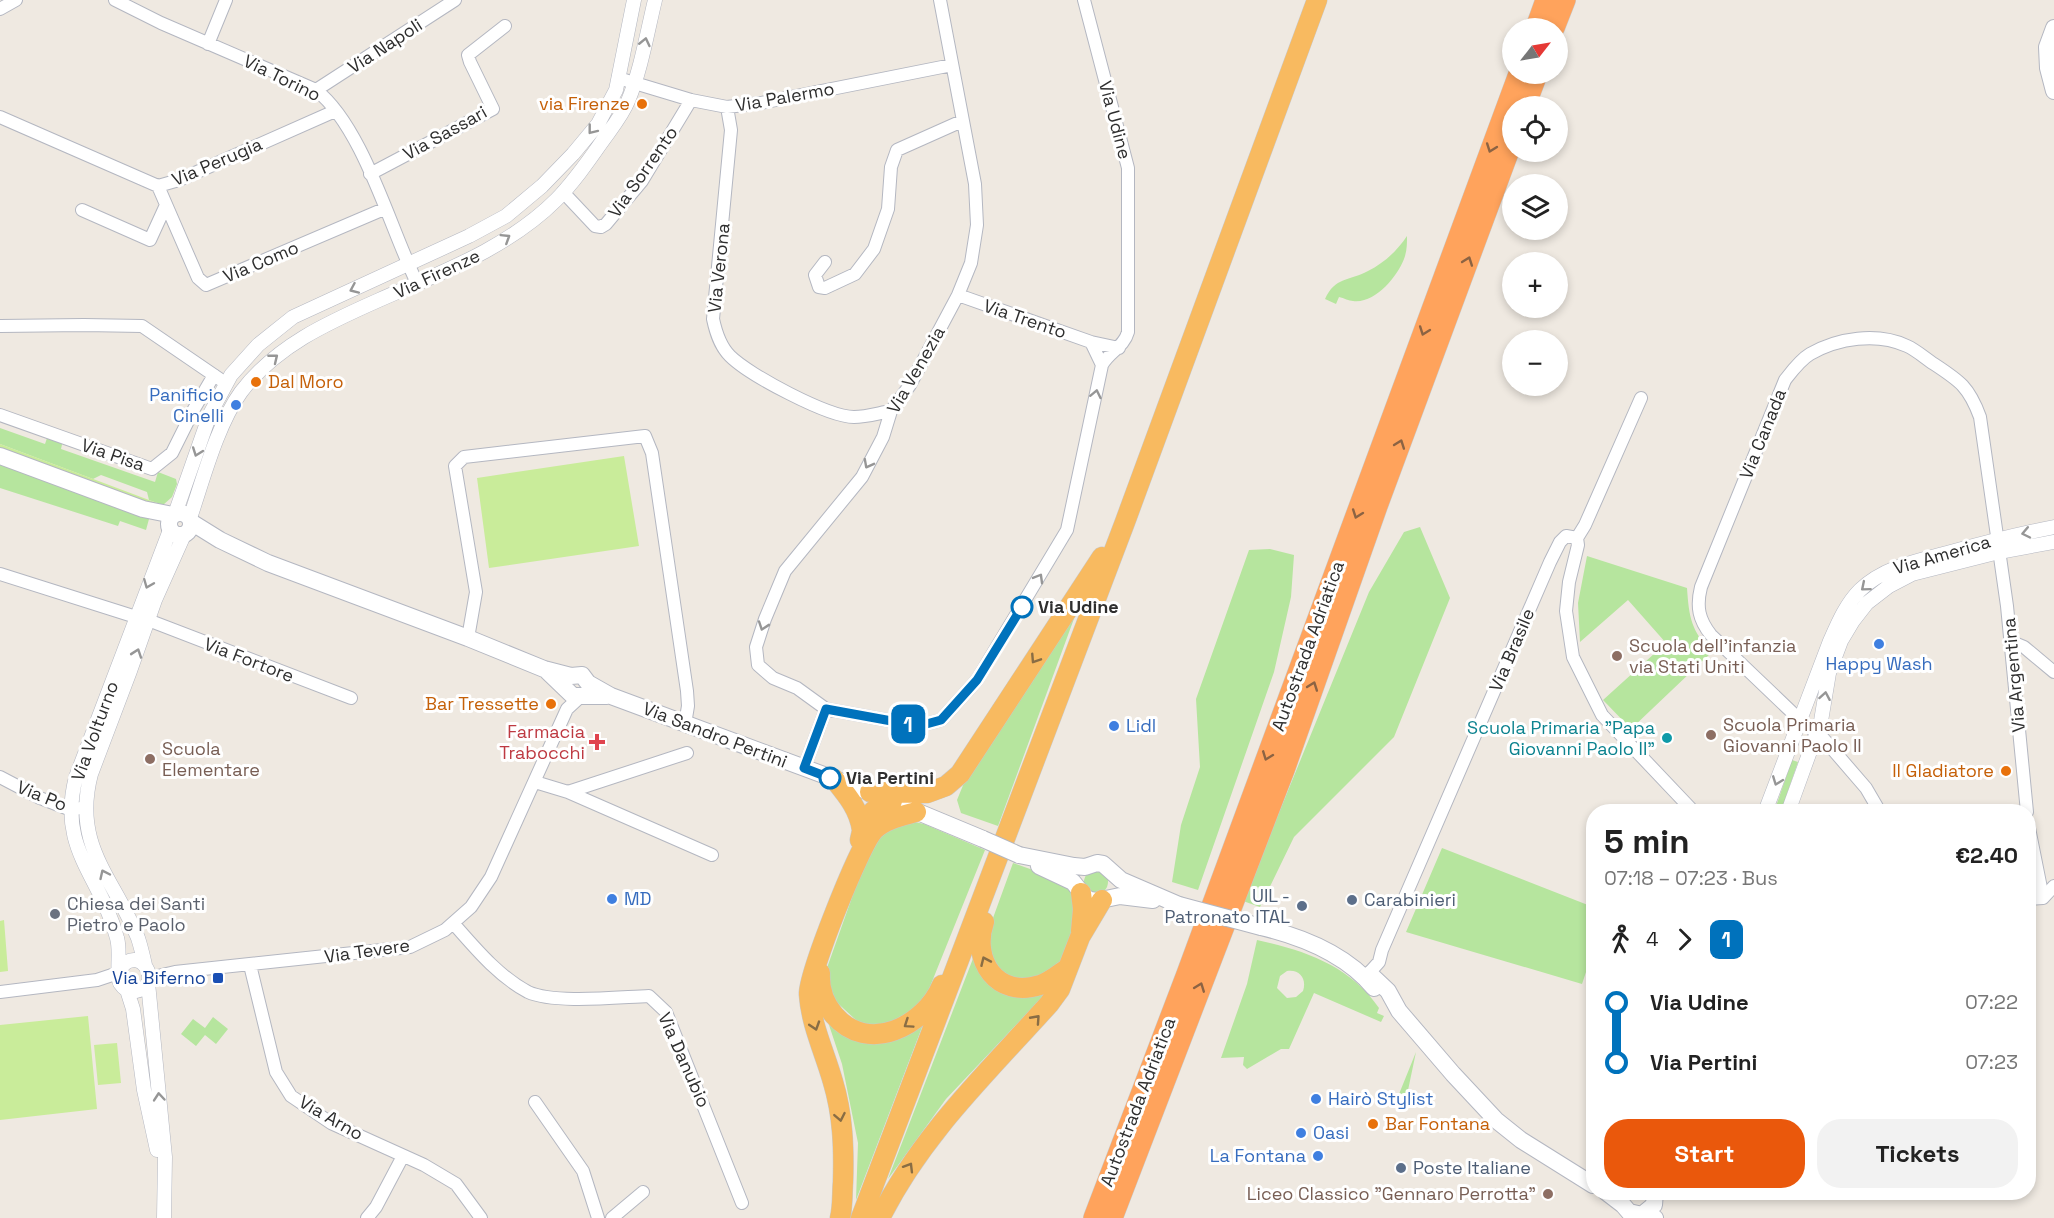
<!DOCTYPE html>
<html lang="en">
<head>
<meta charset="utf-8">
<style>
	:root { --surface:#fff; --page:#f2f2f2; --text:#222; --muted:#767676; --accent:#ea580c }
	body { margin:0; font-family:"Space Grotesk",sans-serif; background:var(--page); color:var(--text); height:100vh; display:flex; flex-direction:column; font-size:22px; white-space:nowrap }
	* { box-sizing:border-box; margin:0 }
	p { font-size:20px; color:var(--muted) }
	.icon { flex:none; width:33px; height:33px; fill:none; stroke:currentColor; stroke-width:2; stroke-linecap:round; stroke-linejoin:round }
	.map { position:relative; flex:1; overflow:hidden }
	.sheet { position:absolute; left:1586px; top:804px; width:450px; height:396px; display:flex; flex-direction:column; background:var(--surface); border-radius:24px; box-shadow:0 3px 9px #0003 }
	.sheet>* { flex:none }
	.badge { padding:0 12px; border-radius:9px; font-size:21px; line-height:39px }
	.needle { width:39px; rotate:59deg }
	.tools { position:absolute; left:1502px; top:18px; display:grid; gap:12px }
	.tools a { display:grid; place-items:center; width:66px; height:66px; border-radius:50%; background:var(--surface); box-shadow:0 3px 9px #0003; font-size:30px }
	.map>.badge { position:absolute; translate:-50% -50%; box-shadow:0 0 0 3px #fff }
	.legs { display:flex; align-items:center; gap:9px; height:66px; padding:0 18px; font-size:20px }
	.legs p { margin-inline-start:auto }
	.head { display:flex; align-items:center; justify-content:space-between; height:102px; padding:0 18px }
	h1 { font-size:33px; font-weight:700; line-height:45px }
	.button { display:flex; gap:12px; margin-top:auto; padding:12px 18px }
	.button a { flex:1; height:69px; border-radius:24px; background:var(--accent); color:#fff; font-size:24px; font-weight:700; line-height:69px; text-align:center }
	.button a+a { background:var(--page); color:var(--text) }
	ul { padding:0 18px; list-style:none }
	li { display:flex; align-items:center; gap:21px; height:60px; font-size:22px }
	li i { display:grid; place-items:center; width:9px; height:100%; margin:0 8px; background:currentColor }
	li i::after { content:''; width:15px; height:15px; margin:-8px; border:4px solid; border-radius:50%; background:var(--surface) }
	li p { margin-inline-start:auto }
	li:first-child i { background:linear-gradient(#0000 50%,currentColor 0) }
	li:last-child i { background:linear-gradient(currentColor 50%,#0000 0) }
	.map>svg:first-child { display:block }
	.green { fill:#b6e59e; fill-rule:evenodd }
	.pitch { fill:#c9ec9a }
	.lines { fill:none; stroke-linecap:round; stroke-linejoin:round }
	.minor-casing { stroke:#b4b7c1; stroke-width:14 }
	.tertiary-casing { stroke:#b4b7c1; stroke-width:15 }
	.secondary-casing { stroke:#b4b7c1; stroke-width:18 }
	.trunk-casing { stroke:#c9c9c9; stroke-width:21 }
	.motorway-casing { stroke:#c9c9c9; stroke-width:22 }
	.minor { stroke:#fff; stroke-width:12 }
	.tertiary { stroke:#fff; stroke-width:14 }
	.secondary { stroke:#fff; stroke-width:16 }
	.trunk { stroke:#f8ba60; stroke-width:20 }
	.motorway { stroke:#ffa35c; stroke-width:21 }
	.secondary-bridge-casing { stroke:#b4b7c1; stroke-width:18; stroke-linecap:butt }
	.secondary-bridge { stroke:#fff; stroke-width:16 }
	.oneway { stroke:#969696 }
	.oneway2 { stroke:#8c6343 }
	.oneway3 { stroke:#896d44 }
	.line-1-casing { stroke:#fff; stroke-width:14 }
	.line-1 { stroke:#0072bc; stroke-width:9 }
	.food-dot { fill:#e8710a; stroke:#fff; stroke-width:2 }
	.shop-dot { fill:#3f7fe0; stroke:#fff; stroke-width:2 }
	.stop-1-dot { fill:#fff; stroke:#0072bc; stroke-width:3 }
	.education-dot { fill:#8d6e63; stroke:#fff; stroke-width:2 }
	.culture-dot { fill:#0f9aa8; stroke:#fff; stroke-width:2 }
	.health-dot { fill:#e0444e; stroke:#fff; stroke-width:2 }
	.service-dot { fill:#5c6f8a; stroke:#fff; stroke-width:2 }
	.worship-dot { fill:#6b7280; stroke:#fff; stroke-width:2 }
	.transit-dot { fill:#1a4fb4; stroke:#fff; stroke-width:2 }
	.labels { text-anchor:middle; stroke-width:6; stroke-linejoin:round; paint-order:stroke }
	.street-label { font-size:18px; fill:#2e2e2e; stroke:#fff }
	.food-label { font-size:18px; fill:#c56008; stroke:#fff; text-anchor:end }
	.shop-label { font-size:18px; fill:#366cbe; stroke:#fff; text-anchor:start }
	.stop-label { font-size:18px; font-weight:bold; fill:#2e2e2e; stroke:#fff; text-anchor:start }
	.education-label { font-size:18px; fill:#785e54; stroke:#fff; text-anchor:start }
	.culture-label { font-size:18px; fill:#0d838f; stroke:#fff; text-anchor:end }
	.health-label { font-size:18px; fill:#be3a42; stroke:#fff; text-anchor:end }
	.service-label { font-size:18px; fill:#4e5e75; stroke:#fff; text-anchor:start }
	.worship-label { font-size:18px; fill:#5b616d; stroke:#fff; text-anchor:start }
	.transit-label { font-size:18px; fill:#164399; stroke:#fff; text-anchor:end }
</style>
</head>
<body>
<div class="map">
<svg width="2054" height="1218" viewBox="0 0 2054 1218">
	<rect width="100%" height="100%" fill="#efe9e1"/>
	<path class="green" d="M1407,236C1407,244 1407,251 1404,259C1397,277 1375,304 1353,301C1349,301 1344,298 1339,297L1336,304L1325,299C1335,277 1349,281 1368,271C1384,263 1397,251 1407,236Z
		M0,428L45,444L48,435L63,440L61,449L155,482L158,472L176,479L177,484L172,497L163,505L149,500L147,492L101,475L93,479L0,444Z
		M0,462L149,519L146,530L120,521L118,526L0,488Z
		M1420,527L1450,598L1394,737L1294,837L1260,907L1243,901L1369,592L1404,532Z
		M1270,549L1294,555L1291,597L1274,672L1198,890L1172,882L1181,825L1200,767L1196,699L1249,550Z
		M1587,556L1687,588C1689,617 1691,631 1712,652L1631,729L1603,700L1666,643L1628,600L1580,642L1578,603Z
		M1079,605L998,826L961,813L957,800L966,778Z
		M1792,760L1798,762L1781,811L1774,812Z
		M910,821L924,824L985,850L925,999L907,1018L873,1026L857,1021L831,997L828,979V965L872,841L880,832Z
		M1442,848L1593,907V951L1582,984L1406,932Z
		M1013,863L1061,880L1077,897L1074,937L1056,969L1032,982L1003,975L991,963L989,929Z
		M1084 882a12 12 0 1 1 24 0a12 12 0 1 1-24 0Z
		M1257,940C1304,950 1351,966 1379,1008L1377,1013L1384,1016L1381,1022L1314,993L1289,1049H1281L1247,1069L1243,1065L1244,1057L1221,1058L1247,984ZM1287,971C1300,969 1307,979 1303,991L1296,997L1287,998L1277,988L1280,976Z
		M974,956L986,977L1050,989L946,1099L888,1179Z
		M821,1001L839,1028L924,1022L856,1200L858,1143L842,1064Z
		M213,1017L228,1029L216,1044L205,1035L196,1046L181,1034L193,1019L205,1028Z
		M1416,1052L1407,1095L1409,1099L1395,1104Z"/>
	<path class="pitch" d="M0,444L157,503L163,505L156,507L0,448Z
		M624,456L639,546L489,568L477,478Z
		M4,920L8,971L0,972V921Z
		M88,1016L97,1109L0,1120V1025Z
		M117,1043L121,1083L98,1085L94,1045Z"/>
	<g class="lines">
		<defs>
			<path id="minor" d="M115,0L161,23L316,90C363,127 390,228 417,283
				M940,0L975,184L977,225L971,263L958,295L910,385L891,411L883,437L862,477L785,571L765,619L756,647L758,665L773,678L797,688L826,709L919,726L941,720L977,680L1067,530L1102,365L1091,342
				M1084,0L1128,168V332C1124,347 1109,352 1102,365
				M0,9L16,0
				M208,44L226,0
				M618,78L691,100L727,107L761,103L952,65
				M316,90L455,0
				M727,107L731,130L713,319C716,333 720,346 730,356C749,375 828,417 854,417C866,417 879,413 891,411
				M0,117L158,186L179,180L335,111
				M370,174L493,109L470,62L468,55L505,26
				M158,186L198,278L206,285L384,209
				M563,192L595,226L601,227L606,224L642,181L691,100
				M82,210L150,240L166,205
				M825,262L815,275L819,287L825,288L855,274L874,249L888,209L891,167L897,150L962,121
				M958,295L1091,342L1119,348
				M0,326L84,325L142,326L221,380
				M0,415L152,469L172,453L194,409L214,375
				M1577,538L1578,545L1569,582L1566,611L1573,657L1602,715L1694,812
				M1577,538L1585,525L1641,398
				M0,574L136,617
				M148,620L351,698
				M468,638L476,592L455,466L464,457L645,436L652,453L687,691L688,706L685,724
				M2012,642L2024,647L2054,672
				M804,768L826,709
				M0,777L40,798L71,810L85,807
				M535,782L568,792L712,855
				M568,792L687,753
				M1880,812L1866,788L1822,737L1800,720L1711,635C1699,620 1696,607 1701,587L1785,380C1792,371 1800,360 1810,354C1838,338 1877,332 1907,346C1916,350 1925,358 1934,364C1960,381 1969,387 1980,417L2007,606L2027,812
				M2028,823L2043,898L2028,899
				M2043,898L2054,886
				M453,923C475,948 498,976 528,992C554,1004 619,997 649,996L666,1012L742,1203
				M250,965L276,1072L291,1096L331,1123L424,1165L456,1184L481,1218
				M1370,972L1379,962L1382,950L1550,562L1560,542L1566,536L1577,538
				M149,978L175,972L410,947L445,930L471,907L491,877L567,709L580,697
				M0,992L97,980L118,973
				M535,1102L583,1171L598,1218
				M367,1218L376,1207L403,1156
				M612,1218L643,1192"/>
			<path id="tertiary" d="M175,514L210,414L231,375L258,345L293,317L469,236L506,216L542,186L573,154L598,124L616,90L634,0
				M190,518C203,480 217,425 241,392C276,346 327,323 379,300C440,273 508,248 556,200C573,183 587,163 601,143C610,130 622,116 628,101C641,70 647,33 655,0
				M1765,812L1830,641C1838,623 1846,604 1860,590C1884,567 1917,561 1947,553C1983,543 2018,534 2054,527
				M1788,812L1821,721L1829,673L1841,641L1853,621L1867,603L1889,586L1912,574L1999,552L2054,542
				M145,965C143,956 141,947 138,938C114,878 72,846 91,774L130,671L155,600L184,535
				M120,969C140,941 165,987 136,991C129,993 124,989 120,983C116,969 121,952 117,938C101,876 57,849 76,777L170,530
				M148,983L165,1157L164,1218
				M127,990L133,1009L144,1090L157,1150"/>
			<path id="secondary" d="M2054,28L2047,47L2048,68L2054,91
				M0,456L143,509L173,515
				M169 524a11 11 0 1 1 22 0a11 11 0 1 1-22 0Z
				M191,522L220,540L268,563L468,638L544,669L571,676L582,675L588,683L611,696L883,797
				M548,672L573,696H607
				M906,807L983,839
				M1019,855L1074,866L1085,867L1097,863L1103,864L1121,880L1179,905
				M1039,866L1073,882L1085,897L1090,900L1096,901L1120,896L1153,900
				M1261,927C1303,937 1346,954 1374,988
				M1370,974L1388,991L1399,1011L1453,1074L1496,1120L1521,1140L1593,1185
				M1606,1192L1623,1205L1629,1212L1655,1218
				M1643,1214L1654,1205L1655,1192"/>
			<path id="trunk" d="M834,779C847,795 859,809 862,830
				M870,792L927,793L946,786L960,774L1102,557
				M860,840C864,818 871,808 892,801
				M984,922C971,960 997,999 1040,985C1050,982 1059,974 1068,968
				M1081,931L1083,909L1081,893
				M820,973C819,990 824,1003 834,1015C868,1055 925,1026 942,985
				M840,1218C843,1206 842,1194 843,1182C844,1148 843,1115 833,1082C825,1053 811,1025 809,994C809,973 859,846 874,830C885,819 902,816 916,812
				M861,1218L1125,522L1317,0
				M880,1218C921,1135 988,1072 1049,1004L1060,989L1080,937L1102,900"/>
			<path id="motorway" d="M1536,28L1546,0
				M1554,28L1565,0
				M1525,106L1537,74
				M1094,1218L1187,974L1519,74
				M1112,1218L1284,770L1377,506L1512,142"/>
		</defs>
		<use href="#minor" class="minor-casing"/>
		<use href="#tertiary" class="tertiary-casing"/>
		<use href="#secondary" class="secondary-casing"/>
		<use href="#trunk" class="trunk-casing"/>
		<use href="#motorway" class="motorway-casing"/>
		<use href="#minor" class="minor"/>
		<use href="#tertiary" class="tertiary"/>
		<use href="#secondary" class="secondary"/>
		<use href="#trunk" class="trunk"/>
		<use href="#motorway" class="motorway"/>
		<defs>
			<path id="secondary-bridge" d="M983,839L1019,855
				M1179,905L1261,927"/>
		</defs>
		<use href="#secondary-bridge" class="secondary-bridge-casing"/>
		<use href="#secondary-bridge" class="secondary-bridge"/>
	</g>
	<defs><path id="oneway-chevron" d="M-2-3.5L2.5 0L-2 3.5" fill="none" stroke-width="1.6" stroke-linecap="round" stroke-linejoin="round" transform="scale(1.5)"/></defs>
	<g class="oneway">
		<use href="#oneway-chevron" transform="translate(645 42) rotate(-77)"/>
		<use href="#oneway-chevron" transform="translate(592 130) rotate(128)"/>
		<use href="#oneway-chevron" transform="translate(506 238) rotate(-32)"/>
		<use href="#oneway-chevron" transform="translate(354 289) rotate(156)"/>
		<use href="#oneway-chevron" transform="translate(274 358) rotate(-39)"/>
		<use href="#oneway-chevron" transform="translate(1096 394) rotate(-78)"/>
		<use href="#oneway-chevron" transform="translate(197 452) rotate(110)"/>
		<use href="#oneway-chevron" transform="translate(868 464) rotate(118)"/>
		<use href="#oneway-chevron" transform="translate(2026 533) rotate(168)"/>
		<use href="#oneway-chevron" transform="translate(1039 578) rotate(-60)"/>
		<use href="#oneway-chevron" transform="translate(148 584) rotate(112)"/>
		<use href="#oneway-chevron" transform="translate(1865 587) rotate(140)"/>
		<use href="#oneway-chevron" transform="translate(763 626) rotate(109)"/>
		<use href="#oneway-chevron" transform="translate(137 653) rotate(-71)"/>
		<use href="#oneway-chevron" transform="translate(1825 696) rotate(-80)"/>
		<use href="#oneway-chevron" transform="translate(1777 781) rotate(111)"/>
		<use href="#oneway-chevron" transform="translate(104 874) rotate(-115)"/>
		<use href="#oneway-chevron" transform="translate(159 1097) rotate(-95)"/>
	</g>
	<g class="oneway2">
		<use href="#oneway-chevron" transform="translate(1491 148) rotate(110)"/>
		<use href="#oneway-chevron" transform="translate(1468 261) rotate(-70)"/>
		<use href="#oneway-chevron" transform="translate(1424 331) rotate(110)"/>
		<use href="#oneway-chevron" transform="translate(1400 444) rotate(-70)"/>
		<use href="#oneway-chevron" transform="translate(1357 514) rotate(110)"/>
		<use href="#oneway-chevron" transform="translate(1313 686) rotate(-70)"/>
		<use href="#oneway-chevron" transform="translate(1267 756) rotate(111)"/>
		<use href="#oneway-chevron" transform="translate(1200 987) rotate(-69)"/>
	</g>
	<g class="oneway3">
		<use href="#oneway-chevron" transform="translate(1035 659) rotate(123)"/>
		<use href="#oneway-chevron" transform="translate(985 961) rotate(-114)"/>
		<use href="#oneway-chevron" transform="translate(1036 1019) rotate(-48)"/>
		<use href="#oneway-chevron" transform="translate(908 1024) rotate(146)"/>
		<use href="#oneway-chevron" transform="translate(815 1026) rotate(72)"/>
		<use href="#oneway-chevron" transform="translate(840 1117) rotate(79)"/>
		<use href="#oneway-chevron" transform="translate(909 1167) rotate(-59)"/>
	</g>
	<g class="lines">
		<defs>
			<path id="line-1" d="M830,778L804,768L826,709L919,726L941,720L977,680L1022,607"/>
		</defs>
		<use href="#line-1" class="line-1-casing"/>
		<use href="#line-1" class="line-1"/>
	</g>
	<g class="food-dot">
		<circle cx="642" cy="104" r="6"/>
		<circle cx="256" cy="382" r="6"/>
		<circle cx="551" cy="704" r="6"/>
		<circle cx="2006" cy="771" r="6"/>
		<circle cx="1373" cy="1124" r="6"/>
	</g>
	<g class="shop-dot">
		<circle cx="236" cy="405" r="6"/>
		<circle cx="1879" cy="644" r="6"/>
		<circle cx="1114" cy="726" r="6"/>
		<circle cx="612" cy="899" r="6"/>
		<circle cx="1316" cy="1099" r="6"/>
		<circle cx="1301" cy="1133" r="6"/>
		<circle cx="1318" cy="1156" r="6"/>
	</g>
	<g class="stop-1-dot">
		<circle cx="1022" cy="607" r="10"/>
		<circle cx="830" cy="778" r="10"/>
	</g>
	<g class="education-dot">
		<circle cx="1617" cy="656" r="6"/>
		<circle cx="1711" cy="735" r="6"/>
		<circle cx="150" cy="759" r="6"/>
		<circle cx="1548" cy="1194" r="6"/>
	</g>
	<circle class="culture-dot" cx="1667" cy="738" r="6"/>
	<path class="health-dot" d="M594 733h6v6h6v6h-6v6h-6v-6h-6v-6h6z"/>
	<g class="service-dot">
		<circle cx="1352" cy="900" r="6"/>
		<circle cx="1302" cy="906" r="6"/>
		<circle cx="1401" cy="1168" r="6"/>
	</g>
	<circle class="worship-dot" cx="55" cy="914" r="6"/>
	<rect class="transit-dot" x="212" y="972" width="12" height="12" rx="3"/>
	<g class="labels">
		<g class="street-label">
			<text transform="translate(385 46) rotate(-33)" y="6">Via Napoli</text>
			<text transform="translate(282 78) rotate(26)" y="6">Via Torino</text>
			<text transform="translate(785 97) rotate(-10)" y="6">Via Palermo</text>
			<text transform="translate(1115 120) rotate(75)" y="6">Via Udine</text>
			<text transform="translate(445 133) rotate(-29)" y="6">Via Sassari</text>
			<text transform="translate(217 162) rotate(-23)" y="6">Via Perugia</text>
			<text transform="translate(643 172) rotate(-55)" y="6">Via Sorrento</text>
			<text transform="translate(261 262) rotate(-23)" y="6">Via Como</text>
			<text transform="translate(719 268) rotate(-84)" y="6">Via Verona</text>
			<text transform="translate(437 274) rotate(-25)" y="6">Via Firenze</text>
			<text transform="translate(1025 319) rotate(19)" y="6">Via Trento</text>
			<text transform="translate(916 370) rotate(-60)" y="6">Via Venezia</text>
			<text transform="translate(1763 434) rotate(-68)" y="6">Via Canada</text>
			<text transform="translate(113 455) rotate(19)" y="6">Via Pisa</text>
			<text transform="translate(1942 555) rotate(-16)" y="6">Via America</text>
			<text transform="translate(1308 646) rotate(-70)" y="6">Autostrada Adriatica</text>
			<text transform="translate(1512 650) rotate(-67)" y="6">Via Brasile</text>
			<text transform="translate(249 660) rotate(21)" y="6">Via Fortore</text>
			<text transform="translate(2014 675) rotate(-95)" y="6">Via Argentina</text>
			<text transform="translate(95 731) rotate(-70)" y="6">Via Volturno</text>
			<text transform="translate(715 735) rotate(21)" y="6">Via Sandro Pertini</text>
			<text transform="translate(42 796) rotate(22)" y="6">Via Po</text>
			<text transform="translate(367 951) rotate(-8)" y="6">Via Tevere</text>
			<text transform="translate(684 1060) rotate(66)" y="6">Via Danubio</text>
			<text transform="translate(1138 1102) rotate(-69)" y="6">Autostrada Adriatica</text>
			<text transform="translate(331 1118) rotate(30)" y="6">Via Arno</text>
		</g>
		<g class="food-label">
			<text x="630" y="110">via Firenze</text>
			<text x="268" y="388" text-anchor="start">Dal Moro</text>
			<text x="539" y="710">Bar Tressette</text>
			<text x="1994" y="777">Il Gladiatore</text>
			<text x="1385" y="1130" text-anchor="start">Bar Fontana</text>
		</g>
		<g class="shop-label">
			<text x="224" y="401" text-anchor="end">Panificio<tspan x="224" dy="21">Cinelli</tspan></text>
			<text x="1879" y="670" text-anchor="middle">Happy Wash</text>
			<text x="1126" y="732">Lidl</text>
			<text x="624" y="905">MD</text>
			<text x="1328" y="1105">Hairò Stylist</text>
			<text x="1313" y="1139">Oasi</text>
			<text x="1306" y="1162" text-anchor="end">La Fontana</text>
		</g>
		<g class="stop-label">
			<text x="1038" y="613">Via Udine</text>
			<text x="846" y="784">Via Pertini</text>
		</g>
		<g class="education-label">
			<text x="1629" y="652">Scuola dell'infanzia<tspan x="1629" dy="21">via Stati Uniti</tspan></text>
			<text x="1723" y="731">Scuola Primaria<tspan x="1723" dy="21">Giovanni Paolo II</tspan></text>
			<text x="162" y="755">Scuola<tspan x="162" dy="21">Elementare</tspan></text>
			<text x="1536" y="1200" text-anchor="end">Liceo Classico "Gennaro Perrotta"</text>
		</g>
		<g class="culture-label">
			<text x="1655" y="734">Scuola Primaria "Papa<tspan x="1655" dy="21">Giovanni Paolo II"</tspan></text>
		</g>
		<g class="health-label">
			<text x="585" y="738">Farmacia<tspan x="585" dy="21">Trabocchi</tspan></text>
		</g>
		<g class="service-label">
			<text x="1290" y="902" text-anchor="end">UIL -<tspan x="1290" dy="21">Patronato ITAL</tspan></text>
			<text x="1364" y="906">Carabinieri</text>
			<text x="1413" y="1174">Poste Italiane</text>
		</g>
		<g class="worship-label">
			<text x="67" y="910">Chiesa dei Santi<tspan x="67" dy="21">Pietro e Paolo</tspan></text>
		</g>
		<g class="transit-label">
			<text x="206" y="984">Via Biferno</text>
		</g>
	</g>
</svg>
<div class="tools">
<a><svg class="needle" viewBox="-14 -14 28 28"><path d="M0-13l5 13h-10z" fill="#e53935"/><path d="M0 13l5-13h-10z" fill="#767676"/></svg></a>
<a><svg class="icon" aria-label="locate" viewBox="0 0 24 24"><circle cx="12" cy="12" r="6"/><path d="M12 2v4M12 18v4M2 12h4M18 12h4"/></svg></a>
<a><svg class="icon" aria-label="layers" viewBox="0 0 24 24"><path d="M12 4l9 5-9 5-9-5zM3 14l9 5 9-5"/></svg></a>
<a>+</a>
<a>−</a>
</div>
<b class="badge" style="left:908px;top:724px;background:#0072bc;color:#fff">1</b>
<section class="sheet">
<div class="head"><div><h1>5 min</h1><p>07:18 – 07:23 · Bus</p></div><b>€2.40</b></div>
<div class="legs"><svg class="icon" aria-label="walk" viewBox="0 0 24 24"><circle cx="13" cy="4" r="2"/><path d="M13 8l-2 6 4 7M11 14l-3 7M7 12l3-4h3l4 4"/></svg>4<svg class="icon" aria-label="forward" viewBox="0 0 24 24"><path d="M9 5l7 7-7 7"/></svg><b class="badge" style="background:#0072bc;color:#fff">1</b></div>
<ul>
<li><i style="color:#0072bc"></i><b>Via Udine</b><p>07:22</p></li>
<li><i style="color:#0072bc"></i><b>Via Pertini</b><p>07:23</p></li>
</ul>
<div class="button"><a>Start</a><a>Tickets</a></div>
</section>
</div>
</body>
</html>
